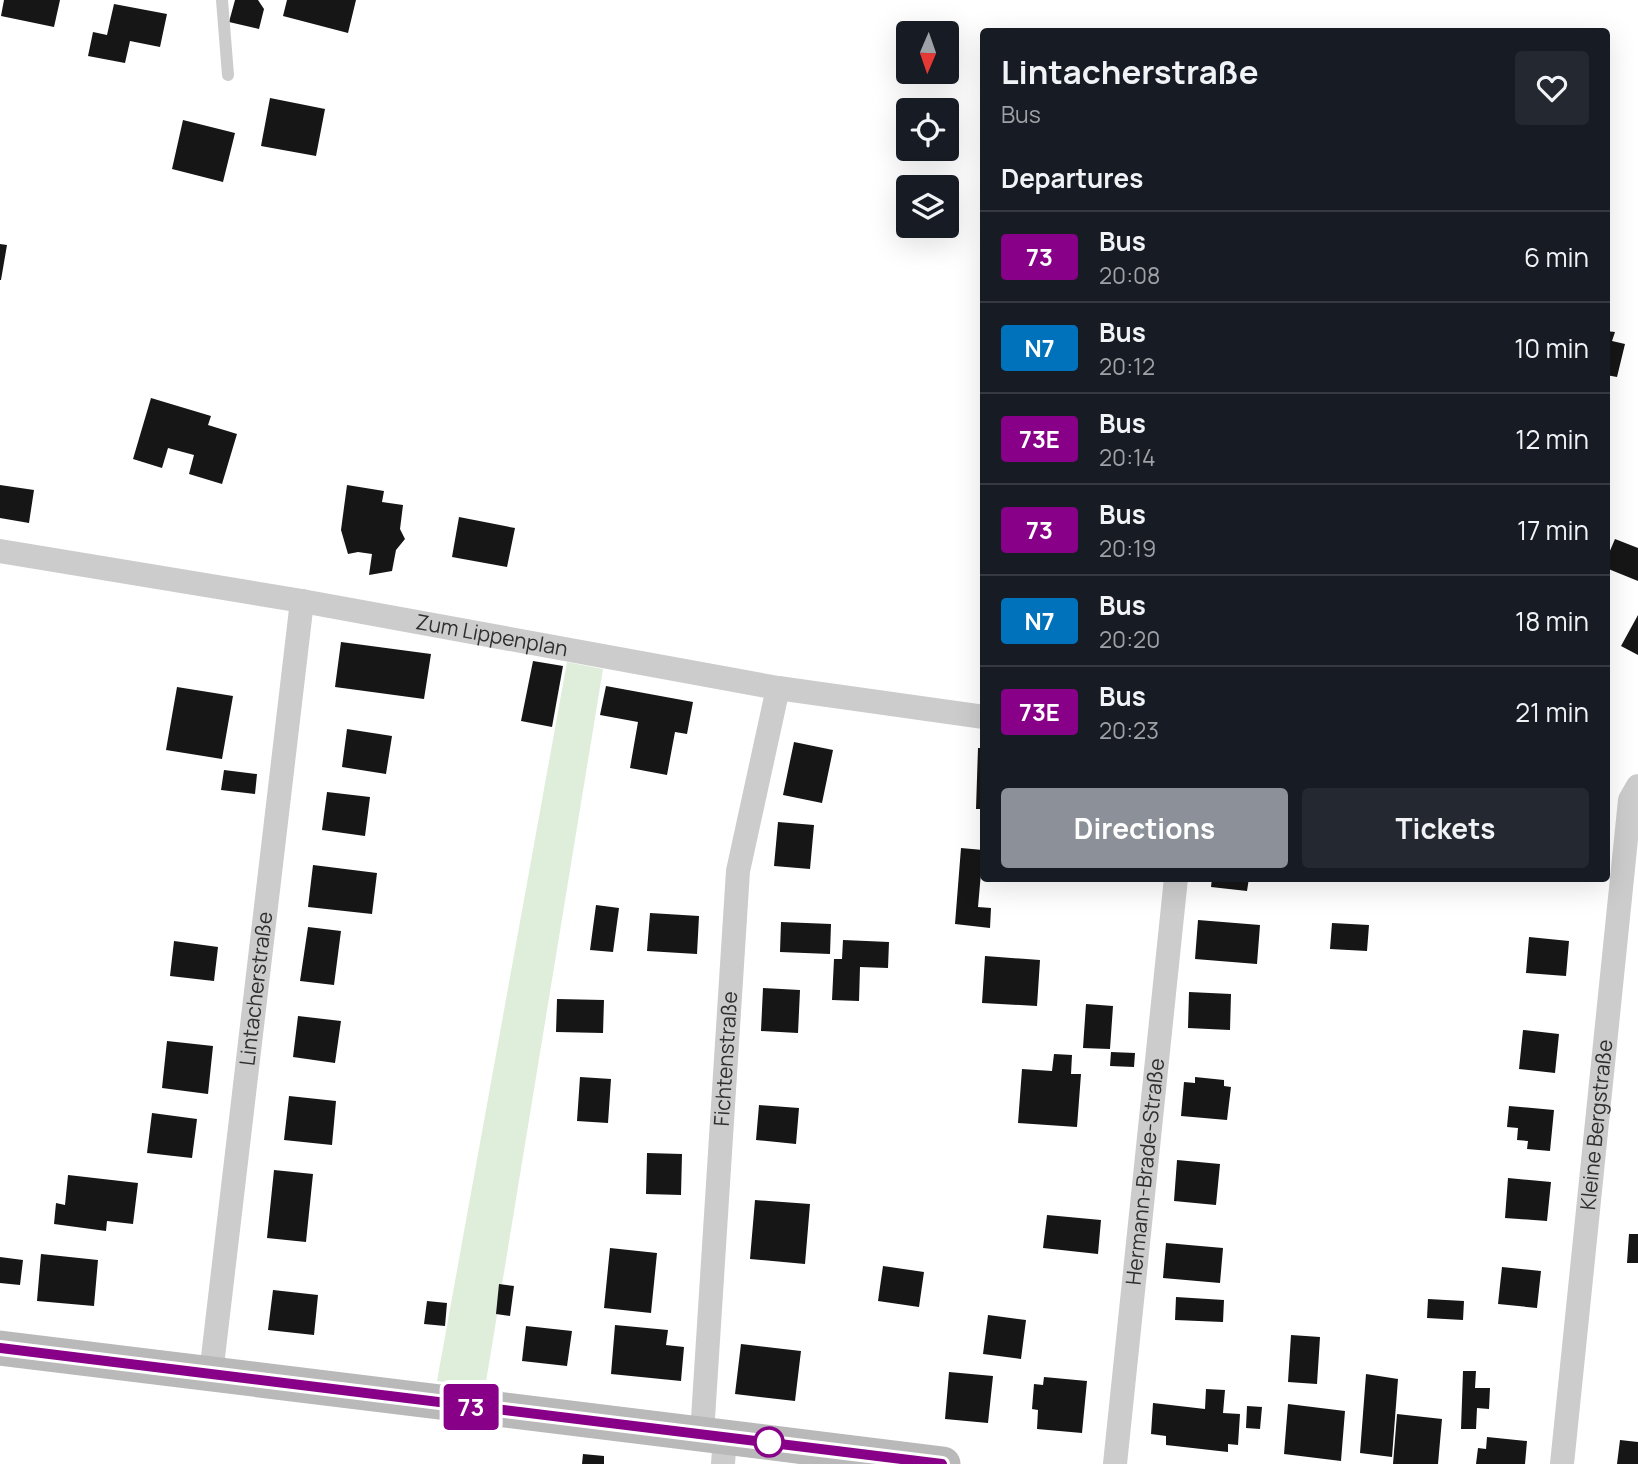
<!DOCTYPE html>
<html lang="en">
<head>
<meta charset="utf-8">
<style>
	:root { --surface:#171b24; --page:#242831; --text:#f1f3f6; --muted:#9ea1a6; --line:#363941; --accent:#8c9099 }
	body { margin:0; font-family:Manrope,sans-serif; background:var(--page); color:var(--text); height:100vh; display:flex; flex-direction:column; font-size:26px; white-space:nowrap }
	* { box-sizing:border-box; margin:0 }
	p { font-size:23px; color:var(--muted) }
	.icon { flex:none; width:38px; height:38px; fill:none; stroke:currentColor; stroke-width:2; stroke-linecap:round; stroke-linejoin:round }
	.map { position:relative; flex:1; overflow:hidden }
	.side { position:absolute; left:980px; top:28px; width:630px; height:854px; display:flex; flex-direction:column; background:var(--surface); border-radius:7px; box-shadow:0 7px 28px #0002 }
	.side>* { flex:none }
	.badge { padding:0 14px; border-radius:5px; font-size:24px; line-height:46px }
	.needle { width:46px; rotate:182deg }
	.fabs { position:absolute; left:896px; top:21px; display:grid; gap:14px }
	.fabs a { display:grid; place-items:center; width:63px; height:63px; border-radius:7px; background:var(--surface); box-shadow:0 7px 28px #0002; font-size:35px }
	.map>.badge { position:absolute; translate:-50% -50%; box-shadow:0 0 0 4px #fff }
	h2 { padding:0 21px; font-size:26px; line-height:63px }
	.round { display:grid; place-items:center; flex:none; width:74px; height:74px; border-radius:7px; background:var(--page) }
	.overview { display:flex; align-items:center; justify-content:space-between; height:119px; padding:0 21px }
	h1 { font-size:33px; font-weight:700; line-height:52px }
	.button { display:flex; gap:14px; margin-top:auto; padding:14px 21px }
	.button a { flex:1; height:80px; border-radius:7px; background:var(--accent); color:#fff; font-size:28px; font-weight:700; line-height:80px; text-align:center }
	.button a+a { background:var(--page); color:var(--text) }
	ul { padding:0; list-style:none }
	li { display:flex; align-items:center; gap:21px; height:91px; padding:0 21px; border-top:2px solid var(--line) }
	li div { flex:1 }
	li b { display:block; font-size:26px }
	li em { font-style:normal }
	li .badge { min-width:77px; font-weight:700; text-align:center }
	.map>svg:first-child { display:block }
	.green { fill:#dfeddb }
	.building { fill:#161616 }
	.lines { fill:none; stroke-linecap:round; stroke-linejoin:round }
	.lane { stroke:#ccc; stroke-width:12 }
	.street { stroke:#ccc; stroke-width:24 }
	.secondary { stroke:#b9b9b9; stroke-width:35 }
	.line-casing { stroke:#fff; stroke-width:16 }
	.line { stroke:#808; stroke-width:10 }
	.stop-dot { fill:#fff; stroke:#808; stroke-width:3.5 }
	.labels { text-anchor:middle; stroke-width:7; stroke-linejoin:round; paint-order:stroke }
	.street-label { font-size:21px; fill:#2f2f2f; stroke:#fff }
</style>
</head>
<body>
<div class="map">
<svg width="1638" height="1464" viewBox="0 0 1638 1464">
	<rect width="100%" height="100%" fill="#fff"/>
	<path class="green" d="M567,662L603,669L485,1388L437,1381Z"/>
	<path class="building" d="M4,0H60L54,27L1,16Z
		M235,0H258L264,9L259,29L229,22Z
		M287,0H356L348,33L283,16Z
		M114,4L167,14L160,47L130,41L125,63L88,56L93,32L107,35Z
		M270,98L325,109L316,156L261,146Z
		M183,120L235,133L223,182L172,169Z
		M0,244L7,245L1,280H0Z
		M1606,331L1615,332L1612,341L1625,344L1617,377L1606,375Z
		M151,398L211,416L208,425L237,434L222,484L189,474L194,455L168,448L162,468L133,459Z
		M0,485L34,490L29,523L0,518Z
		M347,485L384,491L382,502L403,505L400,529L405,539L396,550L392,571L369,575L372,554L358,552L348,554L341,530Z
		M459,517L515,528L507,567L452,557Z
		M1615,539L1638,548V581L1606,568V560Z
		M1638,615V655L1621,646Z
		M341,642L431,654L424,699L335,687Z
		M533,661L563,666L552,727L521,721Z
		M606,686L693,702L687,734L675,732L667,775L630,768L638,722L600,715Z
		M177,687L233,696L222,759L166,750Z
		M347,729L392,736L386,774L342,767Z
		M794,742L833,750L822,803L783,795Z
		M978,748H984V809H976Z
		M224,770L257,774L255,794L221,790Z
		M327,792L370,797L365,836L322,830Z
		M778,822L814,825L810,869L774,866Z
		M961,848L983,850L978,907L991,908L990,928L955,924Z
		M313,865L377,873L372,914L308,907Z
		M1212,878H1249L1247,891L1211,887Z
		M596,905L619,908L613,952L590,950Z
		M650,913L699,916L697,954L647,951Z
		M1198,920L1260,925L1257,964L1195,959Z
		M781,922L831,924L830,954L780,952Z
		M1332,923L1369,925L1367,951L1330,949Z
		M308,927L341,931L334,985L300,981Z
		M1529,937L1569,941L1566,976L1526,973Z
		M843,940L889,942L888,968L860,967L859,1001L832,1000L834,959H842Z
		M174,941L218,947L214,981L170,976Z
		M985,956L1040,960L1037,1006L982,1003Z
		M763,988L800,990L798,1033L761,1031Z
		M1189,992L1231,994L1230,1030L1188,1028Z
		M557,999L604,1000L603,1033L556,1032Z
		M1086,1004L1113,1006L1110,1049L1083,1048Z
		M298,1016L341,1021L335,1063L293,1057Z
		M1523,1030L1559,1034L1555,1073L1519,1069Z
		M167,1041L213,1046L208,1094L162,1088Z
		M1111,1052L1135,1053L1134,1067L1110,1066Z
		M1054,1054L1072,1055L1071,1074H1081L1077,1127L1018,1123L1022,1069L1052,1071Z
		M580,1077L611,1079L608,1123L577,1121Z
		M1195,1077L1224,1080V1086L1231,1087L1227,1120L1181,1116L1184,1082L1195,1083Z
		M289,1096L336,1101L332,1145L284,1140Z
		M759,1105L799,1108L796,1144L756,1140Z
		M1509,1106L1554,1110L1550,1151L1527,1149L1528,1141L1517,1140L1518,1128L1507,1127Z
		M152,1113L197,1119L192,1158L147,1153Z
		M647,1153L682,1154L681,1195L646,1194Z
		M1177,1160L1220,1164L1216,1205L1174,1201Z
		M274,1170L313,1174L306,1242L267,1238Z
		M68,1175L138,1183L133,1224L107,1221L106,1231L54,1224L56,1203L65,1205Z
		M1508,1178L1551,1182L1547,1221L1505,1218Z
		M755,1200L810,1204L805,1264L750,1259Z
		M1047,1215L1101,1220L1098,1254L1043,1248Z
		M1629,1234H1638V1263H1627Z
		M1166,1243L1223,1248L1220,1283L1163,1278Z
		M610,1248L657,1253L651,1313L604,1308Z
		M41,1254L98,1260L94,1306L37,1301Z
		M0,1257L23,1260L20,1285L0,1283Z
		M883,1266L924,1272L919,1307L878,1301Z
		M1502,1267L1541,1271L1537,1308L1498,1304Z
		M499,1284L514,1286L510,1316L496,1314Z
		M273,1290L318,1295L314,1335L268,1330Z
		M1176,1297L1224,1300L1223,1322L1175,1320Z
		M1428,1299L1464,1301L1463,1320L1427,1318Z
		M427,1301L447,1303L445,1326L424,1324Z
		M988,1315L1026,1320L1021,1359L983,1354Z
		M615,1325L668,1330L666,1345L684,1347L681,1381L611,1374Z
		M526,1326L572,1331L567,1366L522,1361Z
		M1291,1335L1320,1337L1317,1384L1288,1382Z
		M741,1344L801,1351L795,1401L735,1394Z
		M1463,1371H1476L1475,1388H1490L1489,1409L1477,1408L1476,1429H1461Z
		M949,1372L993,1376L988,1423L945,1419Z
		M1366,1374L1398,1379L1392,1457L1360,1453Z
		M1044,1377L1087,1381L1082,1433L1037,1429L1038,1410L1032,1409L1034,1384L1043,1385Z
		M1206,1389L1225,1390L1223,1413L1240,1414L1238,1445L1228,1444V1452L1166,1445V1436L1151,1434L1153,1403L1205,1409Z
		M1288,1404L1345,1411L1341,1461L1284,1454Z
		M1247,1406L1262,1407L1260,1429L1246,1428Z
		M1397,1414L1442,1419L1438,1464H1393Z
		M1487,1437L1527,1441L1525,1464H1476L1478,1448L1486,1449Z
		M1620,1440L1638,1442V1464H1617Z
		M583,1454L604,1456V1464H582Z"/>
	<g class="lines">
		<path class="lane" d="M222,0L228,75"/>
		<g class="street">
			<path id="s1" d="M0,551L302,601L778,688L984,717"/>
			<path id="s2" d="M211,1374L302,601"/>
			<path id="s3" d="M702,1434L738,871L778,688"/>
			<path d="M723,1464L725,1436"/>
			<path id="s4" d="M1115,1464L1176,878"/>
			<path id="s5" d="M1562,1464L1630,800L1638,786"/>
		</g>
		<path class="secondary" d="M0,1348L943,1464"/>
	</g>
	<g class="lines">
		<defs>
			<path id="line" d="M0,1348L942,1464"/>
		</defs>
		<use href="#line" class="line-casing"/>
		<use href="#line" class="line"/>
	</g>
	<circle class="stop-dot" cx="769" cy="1442" r="14"/>
	<g class="labels">
		<g class="street-label">
			<text dy="7" stroke="none"><textPath href="#s1" startOffset="499">Zum Lippenplan</textPath></text>
			<text dy="7" stroke="none"><textPath href="#s2" startOffset="388">Lintacherstraße</textPath></text>
			<text dy="7" stroke="none"><textPath href="#s3" startOffset="376">Fichtenstraße</textPath></text>
			<text dy="7" stroke="none"><textPath href="#s5" startOffset="341">Kleine Bergstraße</textPath></text>
			<text dy="7" stroke="none"><textPath href="#s4" startOffset="294">Hermann-Brade-Straße</textPath></text>
		</g>
	</g>
</svg>
<div class="fabs">
<a><svg class="needle" viewBox="-14 -14 28 28"><path d="M0-13l5 13h-10z" fill="#e53935"/><path d="M0 13l5-13h-10z" fill="#9ea1a6"/></svg></a>
<a><svg class="icon" aria-label="locate" viewBox="0 0 24 24"><circle cx="12" cy="12" r="6"/><path d="M12 2v4M12 18v4M2 12h4M18 12h4"/></svg></a>
<a><svg class="icon" aria-label="layers" viewBox="0 0 24 24"><path d="M12 4l9 5-9 5-9-5zM3 14l9 5 9-5"/></svg></a>
</div>
<b class="badge" style="left:471px;top:1407px;background:#808;color:#fff">73</b>
<section class="side">
<div class="overview"><div><h1>Lintacherstraße</h1><p>Bus</p></div><a class="round"><svg class="icon" aria-label="heart" viewBox="0 0 24 24"><path d="M12 20l-8-8c-3-5 5-10 8-4 3-6 11-1 8 4z"/></svg></a></div>
<h2>Departures</h2>
<ul>
<li><span class="badge" style="background:#808;color:#fff">73</span><div><b>Bus</b><p>20:08</p></div><em>6 min</em></li>
<li><span class="badge" style="background:#0072bc;color:#fff">N7</span><div><b>Bus</b><p>20:12</p></div><em>10 min</em></li>
<li><span class="badge" style="background:#808;color:#fff">73E</span><div><b>Bus</b><p>20:14</p></div><em>12 min</em></li>
<li><span class="badge" style="background:#808;color:#fff">73</span><div><b>Bus</b><p>20:19</p></div><em>17 min</em></li>
<li><span class="badge" style="background:#0072bc;color:#fff">N7</span><div><b>Bus</b><p>20:20</p></div><em>18 min</em></li>
<li><span class="badge" style="background:#808;color:#fff">73E</span><div><b>Bus</b><p>20:23</p></div><em>21 min</em></li>
</ul>
<div class="button"><a>Directions</a><a>Tickets</a></div>
</section>
</div>
</body>
</html>
